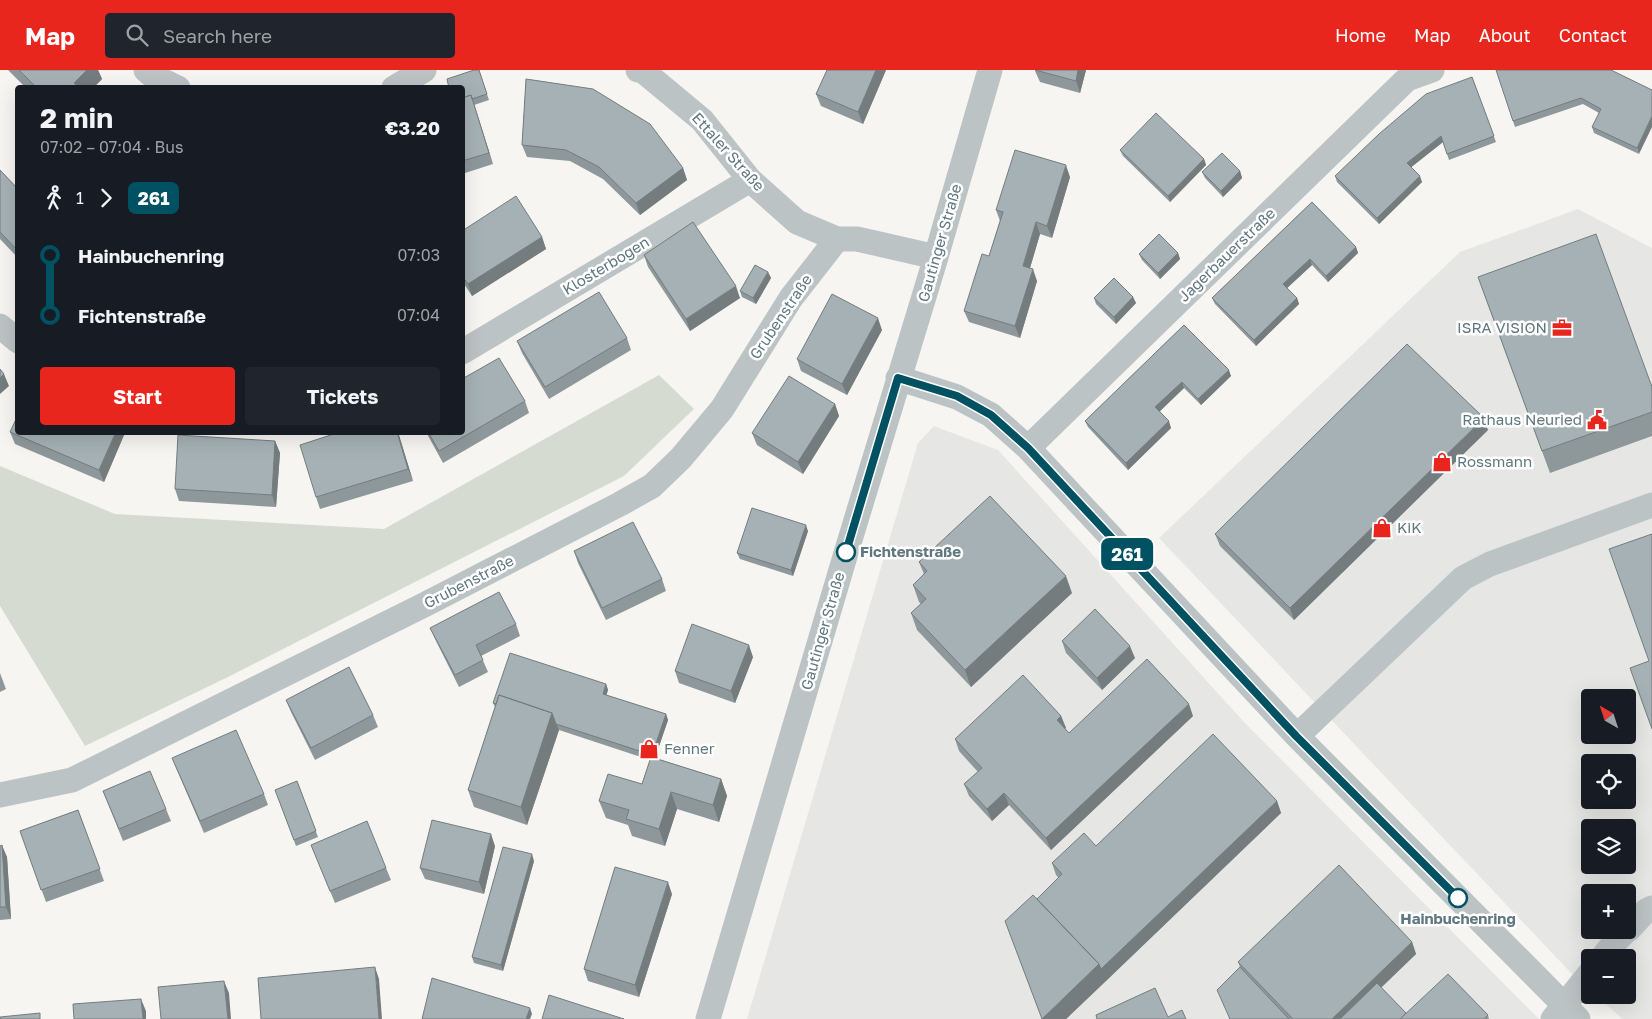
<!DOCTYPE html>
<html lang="en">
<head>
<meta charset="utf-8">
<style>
	:root { --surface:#171b24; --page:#20242c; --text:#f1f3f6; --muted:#9ea1a6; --accent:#e9261e }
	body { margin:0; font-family:"Golos Text",sans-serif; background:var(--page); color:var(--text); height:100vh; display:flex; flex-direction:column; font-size:19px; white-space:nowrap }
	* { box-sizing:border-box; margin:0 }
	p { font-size:16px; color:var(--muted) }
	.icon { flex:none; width:28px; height:28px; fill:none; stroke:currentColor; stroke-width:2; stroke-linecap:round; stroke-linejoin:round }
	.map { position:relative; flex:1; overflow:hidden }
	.sheet { position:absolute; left:15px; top:15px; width:450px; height:350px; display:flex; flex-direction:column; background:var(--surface); border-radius:5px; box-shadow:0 5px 20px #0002 }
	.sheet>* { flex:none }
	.badge { padding:0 10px; border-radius:8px; font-size:18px; line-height:32px }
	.needle { width:32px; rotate:321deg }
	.buttons { position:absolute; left:1581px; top:619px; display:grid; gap:10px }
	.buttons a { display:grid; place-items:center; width:55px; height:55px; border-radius:5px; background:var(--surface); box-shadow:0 5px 20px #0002; font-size:25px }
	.map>.badge { position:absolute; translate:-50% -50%; box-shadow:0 0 0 2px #fff }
	.legs { display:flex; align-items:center; gap:8px; height:55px; padding:0 25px; font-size:16px }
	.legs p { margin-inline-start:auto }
	.overview { display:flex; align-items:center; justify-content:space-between; height:85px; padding:0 25px }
	h1 { font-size:28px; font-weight:700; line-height:38px }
	.cta { display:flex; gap:10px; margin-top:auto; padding:10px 25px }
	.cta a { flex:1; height:58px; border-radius:5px; background:var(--accent); color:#fff; font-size:20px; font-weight:700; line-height:58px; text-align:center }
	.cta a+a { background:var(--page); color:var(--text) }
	ul { padding:0 25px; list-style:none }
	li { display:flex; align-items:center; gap:18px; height:60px; font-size:19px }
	li i { display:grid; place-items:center; width:8px; height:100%; margin:0 6px; background:currentColor }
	li i::after { content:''; width:12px; height:12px; margin:-6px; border:4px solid; border-radius:50%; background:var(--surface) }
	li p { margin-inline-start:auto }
	li:first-child i { background:linear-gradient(#0000 50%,currentColor 0) }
	li:last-child i { background:linear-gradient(currentColor 50%,#0000 0) }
	header { display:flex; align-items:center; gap:30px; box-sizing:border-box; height:70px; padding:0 25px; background:var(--accent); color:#fff }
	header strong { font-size:24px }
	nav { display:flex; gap:28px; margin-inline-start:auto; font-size:18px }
	.search { width:350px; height:45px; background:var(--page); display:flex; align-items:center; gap:12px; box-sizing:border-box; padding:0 18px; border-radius:5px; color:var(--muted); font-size:19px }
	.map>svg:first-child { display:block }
	.built { fill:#e6e7e5; fill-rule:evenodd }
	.green { fill:#d6dbd1 }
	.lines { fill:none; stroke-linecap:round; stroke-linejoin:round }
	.minor { stroke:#bcc3c5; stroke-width:25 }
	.wall { fill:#8e989b }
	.shaded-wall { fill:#747c7e }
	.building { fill:#a5b1b4; stroke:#747c7e }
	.line-1-casing { stroke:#fff; stroke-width:11 }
	.line-1 { stroke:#005262; stroke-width:8 }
	.stop-1-dot { fill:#fff; stroke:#005262; stroke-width:2.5 }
	.labels { text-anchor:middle; stroke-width:5; stroke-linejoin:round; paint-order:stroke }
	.street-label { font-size:15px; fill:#5f777e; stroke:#fff }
	.poi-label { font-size:15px; fill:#5f777e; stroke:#fff; text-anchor:start }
	.stop-label { font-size:15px; font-weight:bold; fill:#5f777e; stroke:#fff; text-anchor:start }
</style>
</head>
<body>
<header>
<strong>Map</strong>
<div class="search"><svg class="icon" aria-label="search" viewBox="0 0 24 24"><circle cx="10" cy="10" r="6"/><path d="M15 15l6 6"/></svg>Search here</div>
<nav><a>Home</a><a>Map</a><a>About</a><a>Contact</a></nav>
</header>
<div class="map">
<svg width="1652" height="949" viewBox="0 0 1652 949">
	<rect width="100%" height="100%" fill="#f6f5f2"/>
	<path class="built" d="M1578,139L1652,178V949H1623L1595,925H1628V888H1590V920L1572,904L1159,468L1460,182ZM1590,628H1628V665H1590ZM1590,692H1628V730H1590ZM1590,758H1628V795H1590ZM1590,822H1628V860H1590Z
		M934,356L998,380L1243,651L1539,949H747L918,373Z"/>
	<path class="green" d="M659,305L694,339L624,406L228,607L85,676L0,536V396L115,444L384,459Z"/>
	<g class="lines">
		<path class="minor" d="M146,0L153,6L178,18
			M638,0L643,1L702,50L750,110L797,152L837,169H857L936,187
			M394,18L424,0
			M0,256L18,271
			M462,282L750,110
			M898,308L957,327L991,345L1028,378L1297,666L1578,949
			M1028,378L1407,9L1432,0
			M1297,666L1463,508L1490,494L1652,435
			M0,725L72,710L424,535L620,434L652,416L681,388L722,339L791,228L837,169
			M1628,860L1646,841L1652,838
			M1602,888L1614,873L1627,860
			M708,949L846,483L936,187L990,0
			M1553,949L1590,903"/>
	</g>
	<path class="wall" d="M8,0H98L102,9L93,18H26Z
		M479,0L489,30L474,35L493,94L462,104V18Z
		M827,0H886L863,54L821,36L816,24Z
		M1086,0L1080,23L1040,12L1035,1Z
		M1611,0L1639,84L1594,63L1592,57L1599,43L1583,34L1515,57L1513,51Z
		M1472,7L1496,72L1449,90L1443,72L1411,97L1422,112L1379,154L1337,112L1335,106Z
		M526,9L683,98L687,110L640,145L603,109L570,91L527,87L522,75Z
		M1120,80L1204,89L1206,95L1170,132L1123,86Z
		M0,100L18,119V188L0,169Z
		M1240,101L1242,108L1223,127L1205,108L1202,102Z
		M1070,107L1052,168L1040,164L1030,198L1037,211L1020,268L969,252L964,241L989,186L1000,151L996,140Z
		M1312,132L1356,177L1358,183L1328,212L1312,195L1287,218L1297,228L1299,234L1256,276L1215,234L1212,228Z
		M462,161L542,167L546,179L472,226L462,211Z
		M1178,183L1180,189L1160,209L1142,190L1139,184Z
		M644,185L740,228L690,261L648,197Z
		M768,202L771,208L756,234L742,227L740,221Z
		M1478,207L1652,317V366L1550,403Z
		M1133,227L1136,233L1116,254L1096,234L1094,228Z
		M1184,255L1231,306L1201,335L1184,318L1160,341L1171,358L1128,400L1088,357L1085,351Z
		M882,260L847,325L801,301L797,289Z
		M627,268L631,280L549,329L522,283L517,271Z
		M525,331L529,343L443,393L426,362H462Z
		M835,334L839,346L803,404L757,375L752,363Z
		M1488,360L1294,550L1220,476L1215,464Z
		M10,362H123L124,365L104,412L15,374Z
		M340,362H398L413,411L320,439L316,427Z
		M275,371L280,383L276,437L179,431L175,419Z
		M808,461L793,506L740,489L737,483Z
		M574,481L662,509L666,521L606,550L578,493Z
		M919,492L1072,523L971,617L917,560L911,543L921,534L919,532L913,515L924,504Z
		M516,554L520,566L481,586L488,602L459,617L435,569L430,558Z
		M1062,571L1135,588L1102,620L1066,583Z
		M753,587L735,633L679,613L675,601Z
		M0,603L6,619L0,622Z
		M606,614L608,620L606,625L666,644L668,650L655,688L721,709L727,726L719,752L677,739L665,776L632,766L628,755L606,748L599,731L642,714L650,690L559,660L527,755L474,737L468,720L495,637L493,633Z
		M286,630L373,645L378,657L315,690L291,642Z
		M1061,646L1066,658H1065L1069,663L1193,646L1051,780L1009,735L992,751L969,726L964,714L978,702L959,681L955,669Z
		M172,688L264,724L268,735L204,763L177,700Z
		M297,711L318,767L296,776L275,720Z
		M103,721L166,739L171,751L123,771Z
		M1277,731L1281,743L1066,949L1037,829L1059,808L1056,805L1052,793L1096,776Z
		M78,740L104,811L46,832L20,761Z
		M311,775L386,798L391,810L335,833Z
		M0,776L7,787L11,849L0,850Z
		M495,776L484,824L425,809L420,798Z
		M534,791L503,901L474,893L472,887Z
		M672,824L639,927L588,911L584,899Z
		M1412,872L1416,884L1381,918L1406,943L1488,945L1489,949H1229L1240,897L1238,892Z"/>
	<path class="shaded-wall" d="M87,0H98L102,9L93,18H75L74,13Z
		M876,0H886L863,54L858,42Z
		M1078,0H1086L1080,23L1076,11Z
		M471,25L475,37L493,94L489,83Z
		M1652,46V57L1639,84L1637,78Z
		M1441,66L1443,72L1409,99L1407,93Z
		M1204,89L1206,95L1170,132L1168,126Z
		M1066,95L1070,107L1052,168L1047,156Z
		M683,98L687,110L640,145L636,133Z
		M1240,101L1242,108L1223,127L1221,121Z
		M1420,106L1422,112L1379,154L1377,148Z
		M1036,152L1040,164L1027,208L1023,196Z
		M542,167L546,179L472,226L468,214Z
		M1356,177L1358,183L1328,212L1326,206Z
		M1178,183L1180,189L1160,209L1158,203Z
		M1310,189L1312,195L1285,220L1283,214Z
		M1033,199L1037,211L1020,268L1015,256Z
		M768,202L771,208L756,234L753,228Z
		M736,216L740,228L690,261L686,249Z
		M1133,227L1136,233L1116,254L1114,247Z
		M1297,228L1299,234L1256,276L1254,270Z
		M878,248L882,260L847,325L842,314Z
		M1229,300L1231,306L1201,335L1198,329Z
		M4,304L9,316L0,324V308Z
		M1182,312L1184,318L1158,343L1155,337Z
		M835,334L839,346L803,404L798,392Z
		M1484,348L1488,360L1294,550L1290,538Z
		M1169,351L1171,358L1128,400L1126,393Z
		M116,362H123L124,365L104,412L99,400Z
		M397,362H398L413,411L408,399Z
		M275,371L280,383L276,437L272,425Z
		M806,455L808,461L793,506L791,500Z
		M1066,506L1072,523L971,617L965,600Z
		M749,575L753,587L735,633L731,621Z
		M1130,576L1135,588L1102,620L1097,608Z
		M606,614L608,620L605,630L603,624Z
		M1189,634L1193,646L1051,780L1046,768Z
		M552,643L559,660L527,755L521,737Z
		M666,644L668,650L654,691L652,685Z
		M1061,646L1066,658L1061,662L1057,650Z
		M721,709L727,726L719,752L713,735Z
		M671,722L677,739L665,776L659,759Z
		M1004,723L1009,735L992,751L987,739Z
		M1277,731L1281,743L1106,911L1101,899Z
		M491,764L495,776L484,824L479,812Z
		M2,775L7,787L11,849L6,837Z
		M532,784L534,791L503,901L501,895Z
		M668,812L672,824L639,927L635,915Z
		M1412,872L1416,884L1348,949H1332Z
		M1099,894L1106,911L1066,949H1042Z
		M375,897L379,909L382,949H379Z
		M224,911L229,923L231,949H228Z
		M141,929L146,941V949H143Z
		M530,938L532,944L530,949H526Z"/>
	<path class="building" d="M19,0H87L74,13L80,18H37Z
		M474,0H479L487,24L472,29L471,25L462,28V18H449L447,9Z
		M827,0H876L858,42L816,24Z
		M1035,0H1078L1076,11Z
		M1496,0H1611L1652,20V46L1637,78L1592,57L1601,39L1581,28L1513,51Z
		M1472,7L1494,66L1447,84L1441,66L1407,93L1420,106L1377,148L1335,106L1379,64L1426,24Z
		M526,9L593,19L650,54L683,98L636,133L599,97L566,80L522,75Z
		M471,25L489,83L462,91V28Z
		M1156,43L1204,89L1168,126L1120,80Z
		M1015,80L1066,95L1047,156L1036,152L1023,196L1033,199L1015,256L964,241L982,184L989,186L1003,142L996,140Z
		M1222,83L1240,101L1221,121L1202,102Z
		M0,100L18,119V181L0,162Z
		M516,126L542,167L468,214L462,206V161Z
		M1312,132L1356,177L1326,206L1310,189L1283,214L1297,228L1254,270L1212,228Z
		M693,152L736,216L686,249L644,185Z
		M1159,164L1178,183L1158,203L1139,184Z
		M1596,164L1652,317V342L1542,381L1478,207Z
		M755,195L768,202L753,228L740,221Z
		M1114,208L1133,227L1114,247L1094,228Z
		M599,222L627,268L545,317L517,271Z
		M832,224L878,248L842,314L797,289Z
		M1184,255L1229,300L1198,329L1182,312L1155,337L1169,351L1126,393L1085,351Z
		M1407,274L1484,348L1290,538L1215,464Z
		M499,288L525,331L439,381L428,362H462V309Z
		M0,299L4,304L0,308Z
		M789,306L835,334L798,392L752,363Z
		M18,345V362H116L99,400L10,362Z
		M340,362H397L408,399L316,427L300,375Z
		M178,365L275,371L272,425L175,419Z
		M990,426L1066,506L965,600L911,543L926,529L913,515L927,501L919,492Z
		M752,438L806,455L791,500L737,483Z
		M633,452L662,509L602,538L574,481Z
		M1652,464V659L1630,598L1649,591L1609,479Z
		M499,522L516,554L476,575L483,590L455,605L430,558Z
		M1095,539L1130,576L1097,608L1062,571Z
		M692,554L749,575L731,621L675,601Z
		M510,583L606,614L603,624L666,644L652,685L556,654L552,643L499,625L496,634L493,633Z
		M1147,589L1189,634L1046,768L1004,723L987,739L964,714L982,698L955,669L1023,605L1061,646L1057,650L1069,663Z
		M349,597L373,645L311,678L286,630Z
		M499,625L552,643L521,737L468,720Z
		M236,660L264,724L200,751L172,688Z
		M1213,664L1277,731L1101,899L1099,894L1037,829L1062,804L1052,793L1084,763L1096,776Z
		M651,687L721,709L713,735L671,722L659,759L626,749L629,740L599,731L608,704L642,714Z
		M150,701L166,739L119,759L103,721Z
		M297,711L316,761L294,770L275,720Z
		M78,740L100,799L41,820L20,761Z
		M432,750L491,764L479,812L420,798Z
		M367,751L386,798L330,821L311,775Z
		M2,775L6,837H0V776Z
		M503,777L532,784L501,895L472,887Z
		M1339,795L1412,872L1332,949H1293L1238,892Z
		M615,797L668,812L635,915L584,899Z
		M1033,825L1099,894L1042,949L1005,851Z
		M375,897L379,949H261L258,908Z
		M1240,897L1289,949H1230L1217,920Z
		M1448,904L1488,945L1484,949H1400Z
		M432,908L530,938L526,949H422Z
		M224,911L228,949H161L158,917Z
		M1377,913L1406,943L1400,949H1340Z
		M1155,918L1168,947L1182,940L1186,949H1097L1096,945Z
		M549,925L624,949H542Z
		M141,929L143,949H74L73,934Z
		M40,943V949H0V947Z"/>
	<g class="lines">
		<defs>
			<path id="line-1" d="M846,482L898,308L957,326L991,345L1028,378L1296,666L1458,828"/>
		</defs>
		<use href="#line-1" class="line-1-casing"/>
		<use href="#line-1" class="line-1"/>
	</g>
	<defs>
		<symbol id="office-bare" viewBox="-9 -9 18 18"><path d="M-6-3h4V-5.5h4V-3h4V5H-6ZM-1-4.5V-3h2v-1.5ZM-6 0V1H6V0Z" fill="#e9261e" stroke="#fff" stroke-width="2.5" paint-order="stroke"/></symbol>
		<symbol id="civic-bare" viewBox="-9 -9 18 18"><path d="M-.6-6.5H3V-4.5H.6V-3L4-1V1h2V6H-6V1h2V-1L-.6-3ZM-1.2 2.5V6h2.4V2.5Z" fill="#e9261e" stroke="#fff" stroke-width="2.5" paint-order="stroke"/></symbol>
		<symbol id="shop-bare" viewBox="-9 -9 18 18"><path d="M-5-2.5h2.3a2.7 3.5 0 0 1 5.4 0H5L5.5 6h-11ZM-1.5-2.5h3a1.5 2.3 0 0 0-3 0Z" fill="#e9261e" stroke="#fff" stroke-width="2.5" paint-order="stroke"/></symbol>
	</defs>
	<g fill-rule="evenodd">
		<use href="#office-bare" x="1548" y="244" width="28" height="28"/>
		<use href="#civic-bare" x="1583" y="336" width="28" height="28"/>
		<use href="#shop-bare" x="1428" y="378" width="28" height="28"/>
		<use href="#shop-bare" x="1368" y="444" width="28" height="28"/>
		<use href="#shop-bare" x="635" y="665" width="28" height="28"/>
	</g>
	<g class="stop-1-dot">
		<circle cx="846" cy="482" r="9"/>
		<circle cx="1458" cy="828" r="9"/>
	</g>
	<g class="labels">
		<g class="street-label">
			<text transform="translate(728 82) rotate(48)" y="5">Ettaler Straße</text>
			<text transform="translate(940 173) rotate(-74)" y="5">Gautinger Straße</text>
			<text transform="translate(1227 185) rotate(-44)" y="5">Jagerbauerstraße</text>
			<text transform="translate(606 196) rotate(-31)" y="5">Klosterbogen</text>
			<text transform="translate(781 247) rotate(-56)" y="5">Grubenstraße</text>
			<text transform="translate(469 512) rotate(-27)" y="5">Grubenstraße</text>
			<text transform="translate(823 561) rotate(-74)" y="5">Gautinger Straße</text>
		</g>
		<g class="poi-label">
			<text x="1547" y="263" text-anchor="end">ISRA VISION</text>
			<text x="1582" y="355" text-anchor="end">Rathaus Neuried</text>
			<text x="1457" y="397">Rossmann</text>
			<text x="1397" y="463">KiK</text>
			<text x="664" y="684">Fenner</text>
		</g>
		<g class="stop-label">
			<text x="860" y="487">Fichtenstraße</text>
			<text x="1458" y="854" text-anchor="middle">Hainbuchenring</text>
		</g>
	</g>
</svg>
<div class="buttons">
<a><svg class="needle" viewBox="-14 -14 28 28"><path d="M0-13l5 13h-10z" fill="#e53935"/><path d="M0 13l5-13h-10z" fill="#9ea1a6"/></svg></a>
<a><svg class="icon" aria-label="locate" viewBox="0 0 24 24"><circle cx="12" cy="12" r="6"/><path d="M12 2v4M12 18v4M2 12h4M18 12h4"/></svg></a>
<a><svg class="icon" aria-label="layers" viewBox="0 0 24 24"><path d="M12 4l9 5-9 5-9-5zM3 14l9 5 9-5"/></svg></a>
<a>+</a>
<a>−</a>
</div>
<b class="badge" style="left:1127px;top:484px;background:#005262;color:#fff">261</b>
<section class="sheet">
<div class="overview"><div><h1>2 min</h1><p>07:02 – 07:04 · Bus</p></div><b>€3.20</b></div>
<div class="legs"><svg class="icon" aria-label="walk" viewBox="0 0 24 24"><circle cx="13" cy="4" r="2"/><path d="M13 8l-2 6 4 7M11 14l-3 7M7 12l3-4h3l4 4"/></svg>1<svg class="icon" aria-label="forward" viewBox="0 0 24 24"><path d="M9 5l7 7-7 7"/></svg><b class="badge" style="background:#005262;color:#fff">261</b></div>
<ul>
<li><i style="color:#005262"></i><b>Hainbuchenring</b><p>07:03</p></li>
<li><i style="color:#005262"></i><b>Fichtenstraße</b><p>07:04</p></li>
</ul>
<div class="cta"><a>Start</a><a>Tickets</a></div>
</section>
</div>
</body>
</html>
